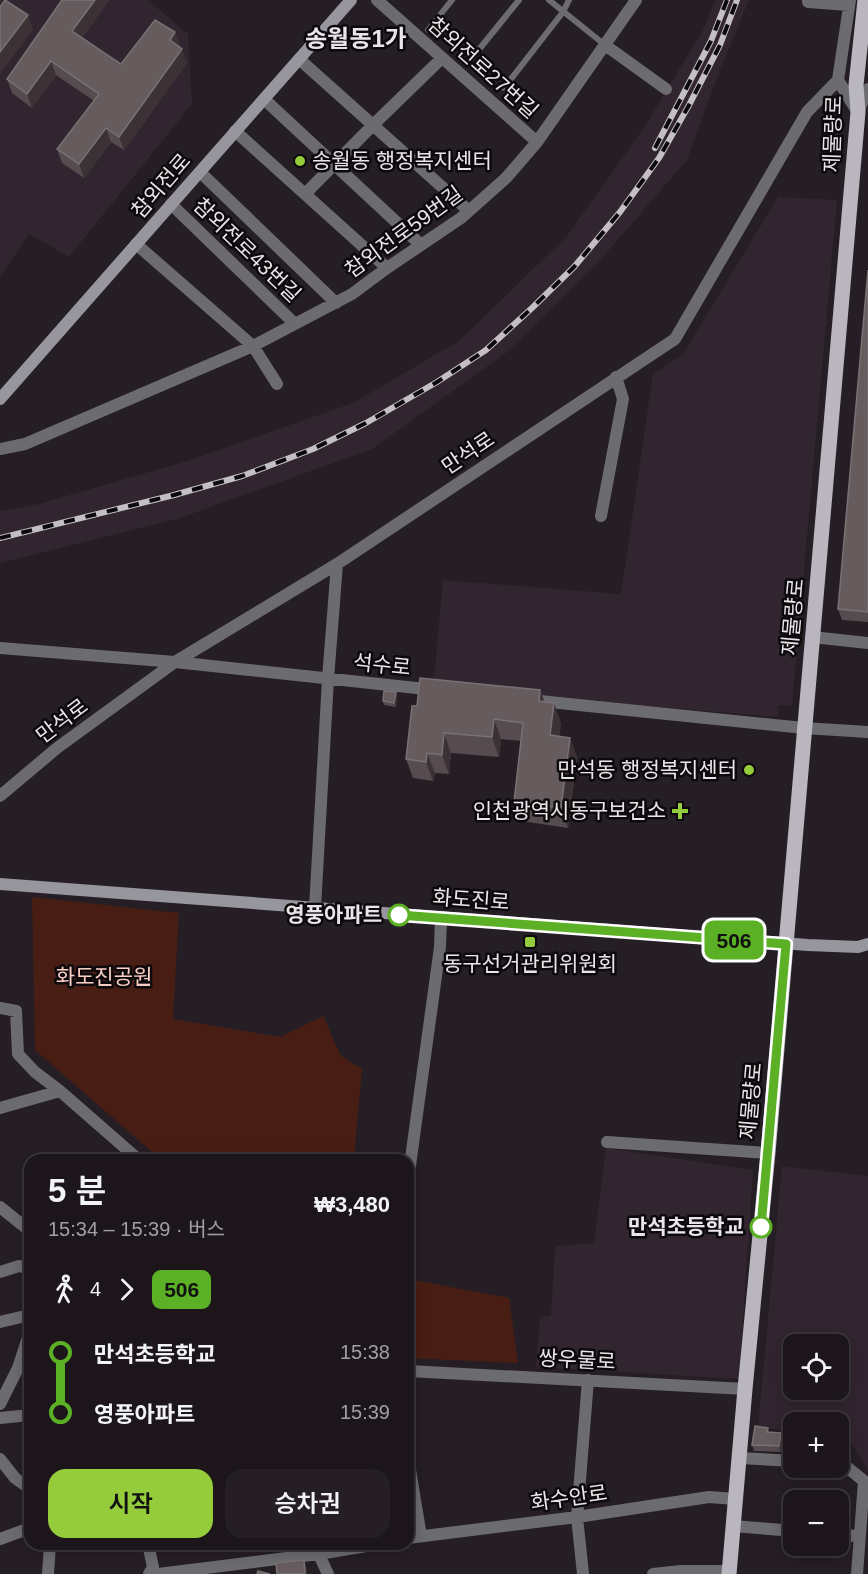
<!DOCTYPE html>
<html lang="ko">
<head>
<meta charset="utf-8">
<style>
	:root { --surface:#1c161b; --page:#251f24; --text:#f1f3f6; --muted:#a09fa3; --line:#3a353a; --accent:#95cc3b }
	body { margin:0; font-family:Arial,"Noto Sans KR",sans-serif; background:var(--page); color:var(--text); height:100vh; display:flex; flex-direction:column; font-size:22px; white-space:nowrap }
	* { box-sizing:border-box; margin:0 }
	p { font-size:20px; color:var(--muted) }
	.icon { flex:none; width:33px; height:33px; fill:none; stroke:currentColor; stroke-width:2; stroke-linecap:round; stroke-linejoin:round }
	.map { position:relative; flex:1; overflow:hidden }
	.panel { position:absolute; left:24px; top:1154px; width:390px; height:396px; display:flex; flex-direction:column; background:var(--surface); border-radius:18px; box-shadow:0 3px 15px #0003,0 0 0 2px var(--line) }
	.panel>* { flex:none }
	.badge { padding:0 12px; border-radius:9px; font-size:21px; line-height:39px }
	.buttons { position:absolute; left:783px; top:1334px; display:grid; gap:12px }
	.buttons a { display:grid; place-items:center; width:66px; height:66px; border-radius:12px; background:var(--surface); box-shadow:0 3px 15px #0003,0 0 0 2px var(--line); font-size:30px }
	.map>.badge { position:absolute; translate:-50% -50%; box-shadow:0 0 0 3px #fff }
	.legs { display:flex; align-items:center; gap:9px; height:66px; padding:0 24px; font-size:20px }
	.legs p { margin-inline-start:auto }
	.headline { display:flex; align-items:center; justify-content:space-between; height:102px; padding:0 24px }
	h1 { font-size:33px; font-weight:600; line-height:45px }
	.cta { display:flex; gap:12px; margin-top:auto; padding:12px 24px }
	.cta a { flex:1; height:69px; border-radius:18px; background:var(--accent); color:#111; font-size:24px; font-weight:600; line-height:69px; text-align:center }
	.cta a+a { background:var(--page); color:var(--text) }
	ul { padding:0 24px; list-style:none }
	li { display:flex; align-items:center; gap:21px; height:60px; font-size:22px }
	li i { display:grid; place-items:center; width:9px; height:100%; margin:0 8px; background:currentColor }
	li i::after { content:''; width:15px; height:15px; margin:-8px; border:4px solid; border-radius:50%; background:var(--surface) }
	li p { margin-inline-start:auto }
	li:first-child i { background:linear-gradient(#0000 50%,currentColor 0) }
	li:last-child i { background:linear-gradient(currentColor 50%,#0000 0) }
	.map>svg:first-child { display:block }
	.built { fill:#312530; fill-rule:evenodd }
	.green { fill:#481d14 }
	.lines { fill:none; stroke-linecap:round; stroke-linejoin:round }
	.lane { stroke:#6c6b6f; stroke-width:6 }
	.street { stroke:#6c6b6f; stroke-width:12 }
	.secondary { stroke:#97959d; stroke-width:12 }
	.primary { stroke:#b9b6c0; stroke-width:15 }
	.rail-casing { stroke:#c4bfc3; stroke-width:6 }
	.rail { stroke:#0c090c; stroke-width:4; stroke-dasharray:11; stroke-linecap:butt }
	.wall { fill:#564b4e }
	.shaded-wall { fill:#3c3236 }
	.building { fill:#665c5e; stroke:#7a7174; stroke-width:1.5 }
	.line-1-casing { stroke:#fff; stroke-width:14 }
	.line-1 { stroke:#5bb025; stroke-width:9 }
	.poi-dot { fill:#95cc3b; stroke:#0c090c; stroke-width:2 }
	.stop-1-dot { fill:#fff; stroke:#5bb025; stroke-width:3 }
	.labels { text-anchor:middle; stroke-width:5; stroke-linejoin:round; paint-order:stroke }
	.street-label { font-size:21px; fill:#e9e4e8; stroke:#0c090c }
	.poi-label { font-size:21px; fill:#e9e4e8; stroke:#0c090c; text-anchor:end }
	.stop-label { font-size:21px; font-weight:bold; fill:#e9e4e8; stroke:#0c090c; text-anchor:end }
	.park-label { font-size:21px; fill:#facec4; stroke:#0c090c }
	.quarter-label { font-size:24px; font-weight:bold; fill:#e9e4e8; stroke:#0c090c }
</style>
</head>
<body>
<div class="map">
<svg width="868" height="1574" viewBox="0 0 868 1574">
	<rect width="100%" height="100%" fill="#251e24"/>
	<path class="built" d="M0,0H148L188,34L192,104L69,257L29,234L0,277Z
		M715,0H749L715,83L687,160L596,265L506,353L372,449L180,518L0,563V511L39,504L187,461L353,403L459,341L567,236L645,126L704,28Z
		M778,197L837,200L792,706L779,705L778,717L433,689L443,580L621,594L653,374L683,354Z
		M606,1148L753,1170L739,1379L536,1367L540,1317L551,1316L555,1246L594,1243Z
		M782,1166L868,1176V1470L846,1435H839L838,1422H794L793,1431L758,1428ZM794,1344H838V1389H794Z"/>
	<path class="green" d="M32,897L179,913L173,1019L280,1037L323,1016L341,1056L362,1069L354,1159H160L35,1050Z
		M408,1279L509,1298L518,1363L408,1358Z
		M786,1436L793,1437V1453L784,1452Z"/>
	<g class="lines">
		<path class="lane" d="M549,0L605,45
			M428,30L452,0
			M468,63L519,0
			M504,88L563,12L569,0"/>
		<path class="street" d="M377,0L537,142
			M808,0V2L849,5
			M605,45L666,89
			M299,59L469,211
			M838,80L850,0
			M264,99L421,245
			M859,110L868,89
			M235,131L387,268
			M200,172L336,303
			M305,194L373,125L442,58
			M171,204L295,324
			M136,244L253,346L277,384
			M0,449L25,444L253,346L352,294L387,268L461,218L506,178L537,142L636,0
			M601,516L623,399L616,377
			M812,637L868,643
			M0,648L175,662L435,690
			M530,700L804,728L868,732
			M0,796L57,748L175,662L337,564L675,339L807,112L838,80L857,111
			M315,908L328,679L337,564
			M0,1008L16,1011L18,1054L35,1072L60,1091L139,1160
			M0,1108L60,1091
			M607,1142L768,1153
			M408,1180L440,947L441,917
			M0,1207L30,1231
			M0,1272L19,1266L30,1268
			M0,1322L30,1315
			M408,1371L745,1389
			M0,1404L18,1368L30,1331
			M0,1418L30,1415
			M408,1458L421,1536
			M739,1458L794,1461
			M0,1459L15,1478L30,1489
			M838,1464H843L864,1481L857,1574
			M733,1526L794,1531
			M838,1535L859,1536
			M408,1538L577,1517L709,1497L735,1499
			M0,1539L30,1528
			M148,1544L153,1567L149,1574
			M314,1544L328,1574
			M48,1574L50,1544
			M158,1574L319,1554L378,1544
			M583,1574L577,1517L588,1380
			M653,1574L681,1571H729"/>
		<path class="secondary" d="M0,399L351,0
			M0,884L808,945L858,947L868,944"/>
		<path class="primary" d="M729,1574L745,1389L768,1153L858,112L856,85L865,0"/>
		<defs>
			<path id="rail" d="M655,148L711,41L727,0
				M0,538L174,495L242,476L313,449L366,423L437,382L486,350L532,308L574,267L620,212L659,158L688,107L720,45L737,0"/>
		</defs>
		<use href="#rail" class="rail-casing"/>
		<use href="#rail" class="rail"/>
	</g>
	<path class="wall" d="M62,0H109L82,38L121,64L175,32L180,46V47L187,63L124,150L111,142L84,178L62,163L57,149L94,101L56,75L32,108L12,93L7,79Z
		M868,270V622L842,620L838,609Z
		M540,690L545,702L561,723L559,737L570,738L577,758L568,828L521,821L514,802L521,741L501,739L499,757L451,753L449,774L435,773L433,781L413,778L406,759L417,706Z
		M396,692L397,696L396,707L384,705L383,701Z
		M768,1428L769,1432L781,1433L783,1439L781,1452L754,1451L752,1445Z"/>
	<path class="shaded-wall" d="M95,0H109L77,45L72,31Z
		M28,15L33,30L0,74V52Z
		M175,32L180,46L175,54L170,40Z
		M182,49L187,63L124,150L119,137Z
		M51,61L56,75L32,108L27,94Z
		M106,128L111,142L84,178L79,164Z
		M540,690L547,710L539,701Z
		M396,692L397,696L396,707L394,703Z
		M554,703L561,723L557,755L550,735Z
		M494,719L501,739L499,757L492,737Z
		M444,733L451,753L449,774L442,755Z
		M570,738L577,758L568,828L561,808Z
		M427,753L435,773L433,781L426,762Z
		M781,1433L783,1439L781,1452L779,1446Z
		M304,1560L307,1568V1574H305Z"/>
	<path class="building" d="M5,0L28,15L0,52V7Z
		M62,0H95L72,31L121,64L155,20L175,32L170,40L182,49L119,137L106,128L79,164L57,149L99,94L51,61L27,94L7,79Z
		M868,270V612L838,609Z
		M420,678L540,690L539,701L554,703L550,735L570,738L561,808L514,802L523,723L494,719L492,737L444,733L442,755L427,753L426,762L406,759L412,706H417Z
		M384,691L396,692L394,703L383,701Z
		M755,1426L768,1428L767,1432L781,1433L779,1446L752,1445Z
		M304,1560L305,1574H277L276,1563Z
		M258,1571L270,1574H257Z"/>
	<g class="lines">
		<defs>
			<path id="line-1" d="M399,915L786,944L761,1227"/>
		</defs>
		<use href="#line-1" class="line-1-casing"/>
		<use href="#line-1" class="line-1"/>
	</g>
	<g class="poi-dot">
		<circle cx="300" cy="161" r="6"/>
		<circle cx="749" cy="770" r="6"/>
		<path d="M677 802h6v6h6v6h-6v6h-6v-6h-6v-6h6z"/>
		<rect x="524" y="936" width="12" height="12" rx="3"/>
	</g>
	<g class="stop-1-dot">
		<circle cx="399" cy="915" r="10"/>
		<circle cx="761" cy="1227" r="10"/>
	</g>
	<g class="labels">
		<g class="street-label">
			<text transform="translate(483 68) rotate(42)" y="7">참외전로27번길</text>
			<text transform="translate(833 134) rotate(-88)" y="7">제물량로</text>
			<text transform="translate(161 186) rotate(-49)" y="7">참외전로</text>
			<text transform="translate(404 232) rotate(-36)" y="7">참외전로59번길</text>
			<text transform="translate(247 250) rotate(44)" y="7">참외전로43번길</text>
			<text transform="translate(468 453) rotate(-34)" y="7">만석로</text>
			<text transform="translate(793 617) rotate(-85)" y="7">제물량로</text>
			<text transform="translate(382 665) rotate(6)" y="7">석수로</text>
			<text transform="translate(62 721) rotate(-37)" y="7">만석로</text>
			<text transform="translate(471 900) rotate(4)" y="7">화도진로</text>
			<text transform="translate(751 1101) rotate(-85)" y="7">제물량로</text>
			<text transform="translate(577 1360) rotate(3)" y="7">쌍우물로</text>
			<text transform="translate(569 1498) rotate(-8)" y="7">화수안로</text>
		</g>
		<g class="poi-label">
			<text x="312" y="168" text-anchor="start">송월동 행정복지센터</text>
			<text x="737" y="777">만석동 행정복지센터</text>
			<text x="666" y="818">인천광역시동구보건소</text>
			<text x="530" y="971" text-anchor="middle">동구선거관리위원회</text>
		</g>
		<g class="stop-label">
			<text x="382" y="922">영풍아파트</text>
			<text x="744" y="1234">만석초등학교</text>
		</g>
		<g class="park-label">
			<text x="104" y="984">화도진공원</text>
		</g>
		<g class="quarter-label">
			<text x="356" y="47">송월동1가</text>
		</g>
	</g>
</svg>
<div class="buttons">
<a><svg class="icon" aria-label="locate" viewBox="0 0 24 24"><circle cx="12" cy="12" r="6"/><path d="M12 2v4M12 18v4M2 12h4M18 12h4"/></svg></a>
<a>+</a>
<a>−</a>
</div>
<b class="badge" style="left:734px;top:940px;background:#5bb025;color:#111">506</b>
<section class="panel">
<div class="headline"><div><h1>5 분</h1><p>15:34 – 15:39 · 버스</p></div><b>₩3,480</b></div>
<div class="legs"><svg class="icon" aria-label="walk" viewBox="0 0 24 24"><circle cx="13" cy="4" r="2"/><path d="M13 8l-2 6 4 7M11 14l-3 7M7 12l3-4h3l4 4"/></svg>4<svg class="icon" aria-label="forward" viewBox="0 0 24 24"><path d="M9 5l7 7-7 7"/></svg><b class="badge" style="background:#5bb025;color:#111">506</b></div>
<ul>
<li><i style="color:#5bb025"></i><b>만석초등학교</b><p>15:38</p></li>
<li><i style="color:#5bb025"></i><b>영풍아파트</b><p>15:39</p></li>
</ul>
<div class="cta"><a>시작</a><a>승차권</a></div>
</section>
</div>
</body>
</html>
